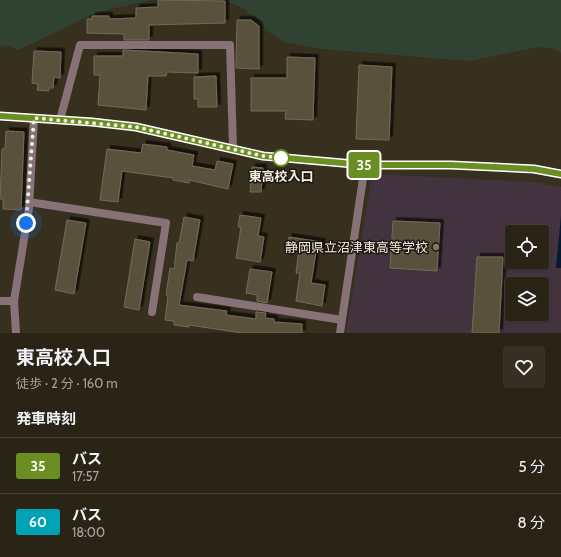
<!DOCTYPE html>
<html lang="ja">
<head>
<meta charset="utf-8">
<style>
	:root { --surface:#2a2416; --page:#363023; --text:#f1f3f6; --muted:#a5a4a1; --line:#464135 }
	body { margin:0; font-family:Cabin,"Noto Sans JP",sans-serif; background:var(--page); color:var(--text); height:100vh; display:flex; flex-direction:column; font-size:15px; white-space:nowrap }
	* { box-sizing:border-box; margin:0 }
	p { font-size:13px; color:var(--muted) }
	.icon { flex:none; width:22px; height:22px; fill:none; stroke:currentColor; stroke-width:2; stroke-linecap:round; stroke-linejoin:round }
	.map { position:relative; height:333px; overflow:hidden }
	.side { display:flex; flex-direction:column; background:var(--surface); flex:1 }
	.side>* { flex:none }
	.badge { padding:0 8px; border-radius:3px; font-size:14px; line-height:26px }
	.tools { position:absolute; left:505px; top:225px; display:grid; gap:8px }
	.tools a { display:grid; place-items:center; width:44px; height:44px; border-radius:4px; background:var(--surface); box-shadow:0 1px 3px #0004,0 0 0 1px var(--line); font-size:20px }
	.you { position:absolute; width:20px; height:20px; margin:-10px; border:3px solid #fff; border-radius:50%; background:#1a73e8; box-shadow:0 0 0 6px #1a73e833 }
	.map>.badge { position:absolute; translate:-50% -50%; box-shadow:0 0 0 2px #fff }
	h2 { padding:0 16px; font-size:15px; line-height:36px }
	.round { display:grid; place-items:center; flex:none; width:42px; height:42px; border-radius:4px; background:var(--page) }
	.head { display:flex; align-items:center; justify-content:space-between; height:68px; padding:0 16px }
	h1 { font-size:19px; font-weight:700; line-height:30px }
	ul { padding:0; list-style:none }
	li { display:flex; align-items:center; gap:12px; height:56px; padding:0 16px; border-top:1px solid var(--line) }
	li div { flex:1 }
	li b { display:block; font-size:15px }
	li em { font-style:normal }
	li .badge { min-width:44px; font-weight:700; text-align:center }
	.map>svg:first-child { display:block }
	.education { fill:#43333f; fill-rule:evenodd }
	.green { fill:#304333 }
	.water { fill:#031a32 }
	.building { fill:#5a513e; stroke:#746a56; filter:url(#shadow) }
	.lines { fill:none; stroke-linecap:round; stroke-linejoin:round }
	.minor { stroke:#867277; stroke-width:8 }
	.secondary { stroke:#b5969f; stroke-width:8 }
	.line-casing { stroke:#fff; stroke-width:9 }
	.line { stroke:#6b8e23; stroke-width:6 }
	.walk { stroke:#f3eee3; stroke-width:4; stroke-dasharray:0 7.2 }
	.stop-dot { fill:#fff; stroke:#6b8e23; stroke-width:2 }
	.education-dot { fill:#8d6e63; stroke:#1c1810; stroke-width:1.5 }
	.labels { text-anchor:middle; stroke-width:3; stroke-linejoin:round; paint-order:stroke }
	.stop-label { font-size:13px; font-weight:bold; fill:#f3eee3; stroke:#1c1810 }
	.poi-label { font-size:13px; fill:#f3eee3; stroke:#1c1810; text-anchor:end }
</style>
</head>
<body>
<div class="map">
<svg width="561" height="333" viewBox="0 0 561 333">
	<defs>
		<filter id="shadow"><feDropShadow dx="3.5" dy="-3.5" stdDeviation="0" flood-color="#0009"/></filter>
	</defs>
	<rect width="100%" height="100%" fill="#38301e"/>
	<path class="education" d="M372,174L533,182L561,187V333H346ZM512,232H542V262H512ZM512,284H542V314H512Z"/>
	<path class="green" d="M0,0H152L110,9L89,16L18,50L5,45L0,47Z
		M225,0H561V53L556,49L538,47L469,61L323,49L284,42L269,32L243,8Z"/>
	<path class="water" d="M561,216V268H556Z"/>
	<path class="building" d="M158,0L225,1V23L149,25V40H124V34L87,33V19H92V16H109V19L136,18V8L158,7Z
		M237,20H251L259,26V69L236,68Z
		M123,50L198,54V73L167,72L166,76H148L146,110L98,105L100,75H94V56H123Z
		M34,51L61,52L60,78L54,77L53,88H49V91L37,90L38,84L32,83Z
		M287,57L315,58L313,120L285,119L286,111H251V78H287Z
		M359,65L392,67L389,140L356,139Z
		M216,76L217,107H198V99H194V77Z
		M6,131L24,132L21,210L3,209V199H0L2,149H5Z
		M143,144L167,147V150L194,155L192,166L215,170L217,161L233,164L228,189L189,180V183L173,180V178L122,171L118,202L100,200L107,149L141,153Z
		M252,167L263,168L261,192H250Z
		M240,215L261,218L258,236L264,237L260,262L236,258L241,227H238Z
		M184,217L200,220L193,261L187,260L179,305L227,311L226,315L256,319V312L266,313L265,318L274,319V322L302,324V333H242L189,325V327L174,325V321L165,320L168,295H166L170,268L174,269L177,243H179Z
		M67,220L86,223L74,294L55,290Z
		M393,221L440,223L437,271L390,268Z
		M289,237L322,242L321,253L316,252L311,283L325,285L322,306L296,301L300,273H296L299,249L287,246Z
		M135,239L150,242L139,310L124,307Z
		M477,257H503L499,333H472Z
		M250,269L272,272L267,303L257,301V295L246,293Z"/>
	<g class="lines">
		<path class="minor" d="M60,120L80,45H230L233,149
			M29,202L166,223L152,312
			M197,297L342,320
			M0,301H14
			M16,333L14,301L29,208L34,118
			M340,333L365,165"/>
		<path class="secondary" d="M0,116L92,122L136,127L263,156L365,165H451L534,169L561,174"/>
	</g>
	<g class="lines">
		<defs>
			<path id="line" d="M0,116L92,122L136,127L263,156L365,165H451L534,169L561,174"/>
		</defs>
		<use href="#line" class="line-casing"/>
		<use href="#line" class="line"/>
		<path class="walk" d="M26,223L34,118L136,127L263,156L281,158"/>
	</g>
	<circle class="stop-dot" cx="281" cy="158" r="8"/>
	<circle class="education-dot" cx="436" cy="247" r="4"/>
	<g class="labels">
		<g class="stop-label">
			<text x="281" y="181">東高校入口</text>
		</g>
		<g class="poi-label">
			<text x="428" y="252">静岡県立沼津東高等学校</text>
		</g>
	</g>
</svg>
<div class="tools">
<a><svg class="icon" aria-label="locate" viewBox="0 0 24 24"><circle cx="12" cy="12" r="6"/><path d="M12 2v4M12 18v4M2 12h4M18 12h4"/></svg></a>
<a><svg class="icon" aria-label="layers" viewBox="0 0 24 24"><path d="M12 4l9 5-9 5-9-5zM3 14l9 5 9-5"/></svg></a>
</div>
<div class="you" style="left:26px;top:223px"></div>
<b class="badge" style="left:364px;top:165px;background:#6b8e23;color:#fff">35</b>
</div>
<section class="side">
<div class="head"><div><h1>東高校入口</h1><p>徒歩 · 2 分 · 160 m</p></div><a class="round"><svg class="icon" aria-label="heart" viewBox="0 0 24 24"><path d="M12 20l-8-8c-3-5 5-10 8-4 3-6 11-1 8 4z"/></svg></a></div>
<h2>発車時刻</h2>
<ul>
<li><span class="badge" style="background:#6b8e23;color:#fff">35</span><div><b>バス</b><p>17:57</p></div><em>5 分</em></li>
<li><span class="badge" style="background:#00a3b4;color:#fff">60</span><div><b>バス</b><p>18:00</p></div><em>8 分</em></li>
</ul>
</section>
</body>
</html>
